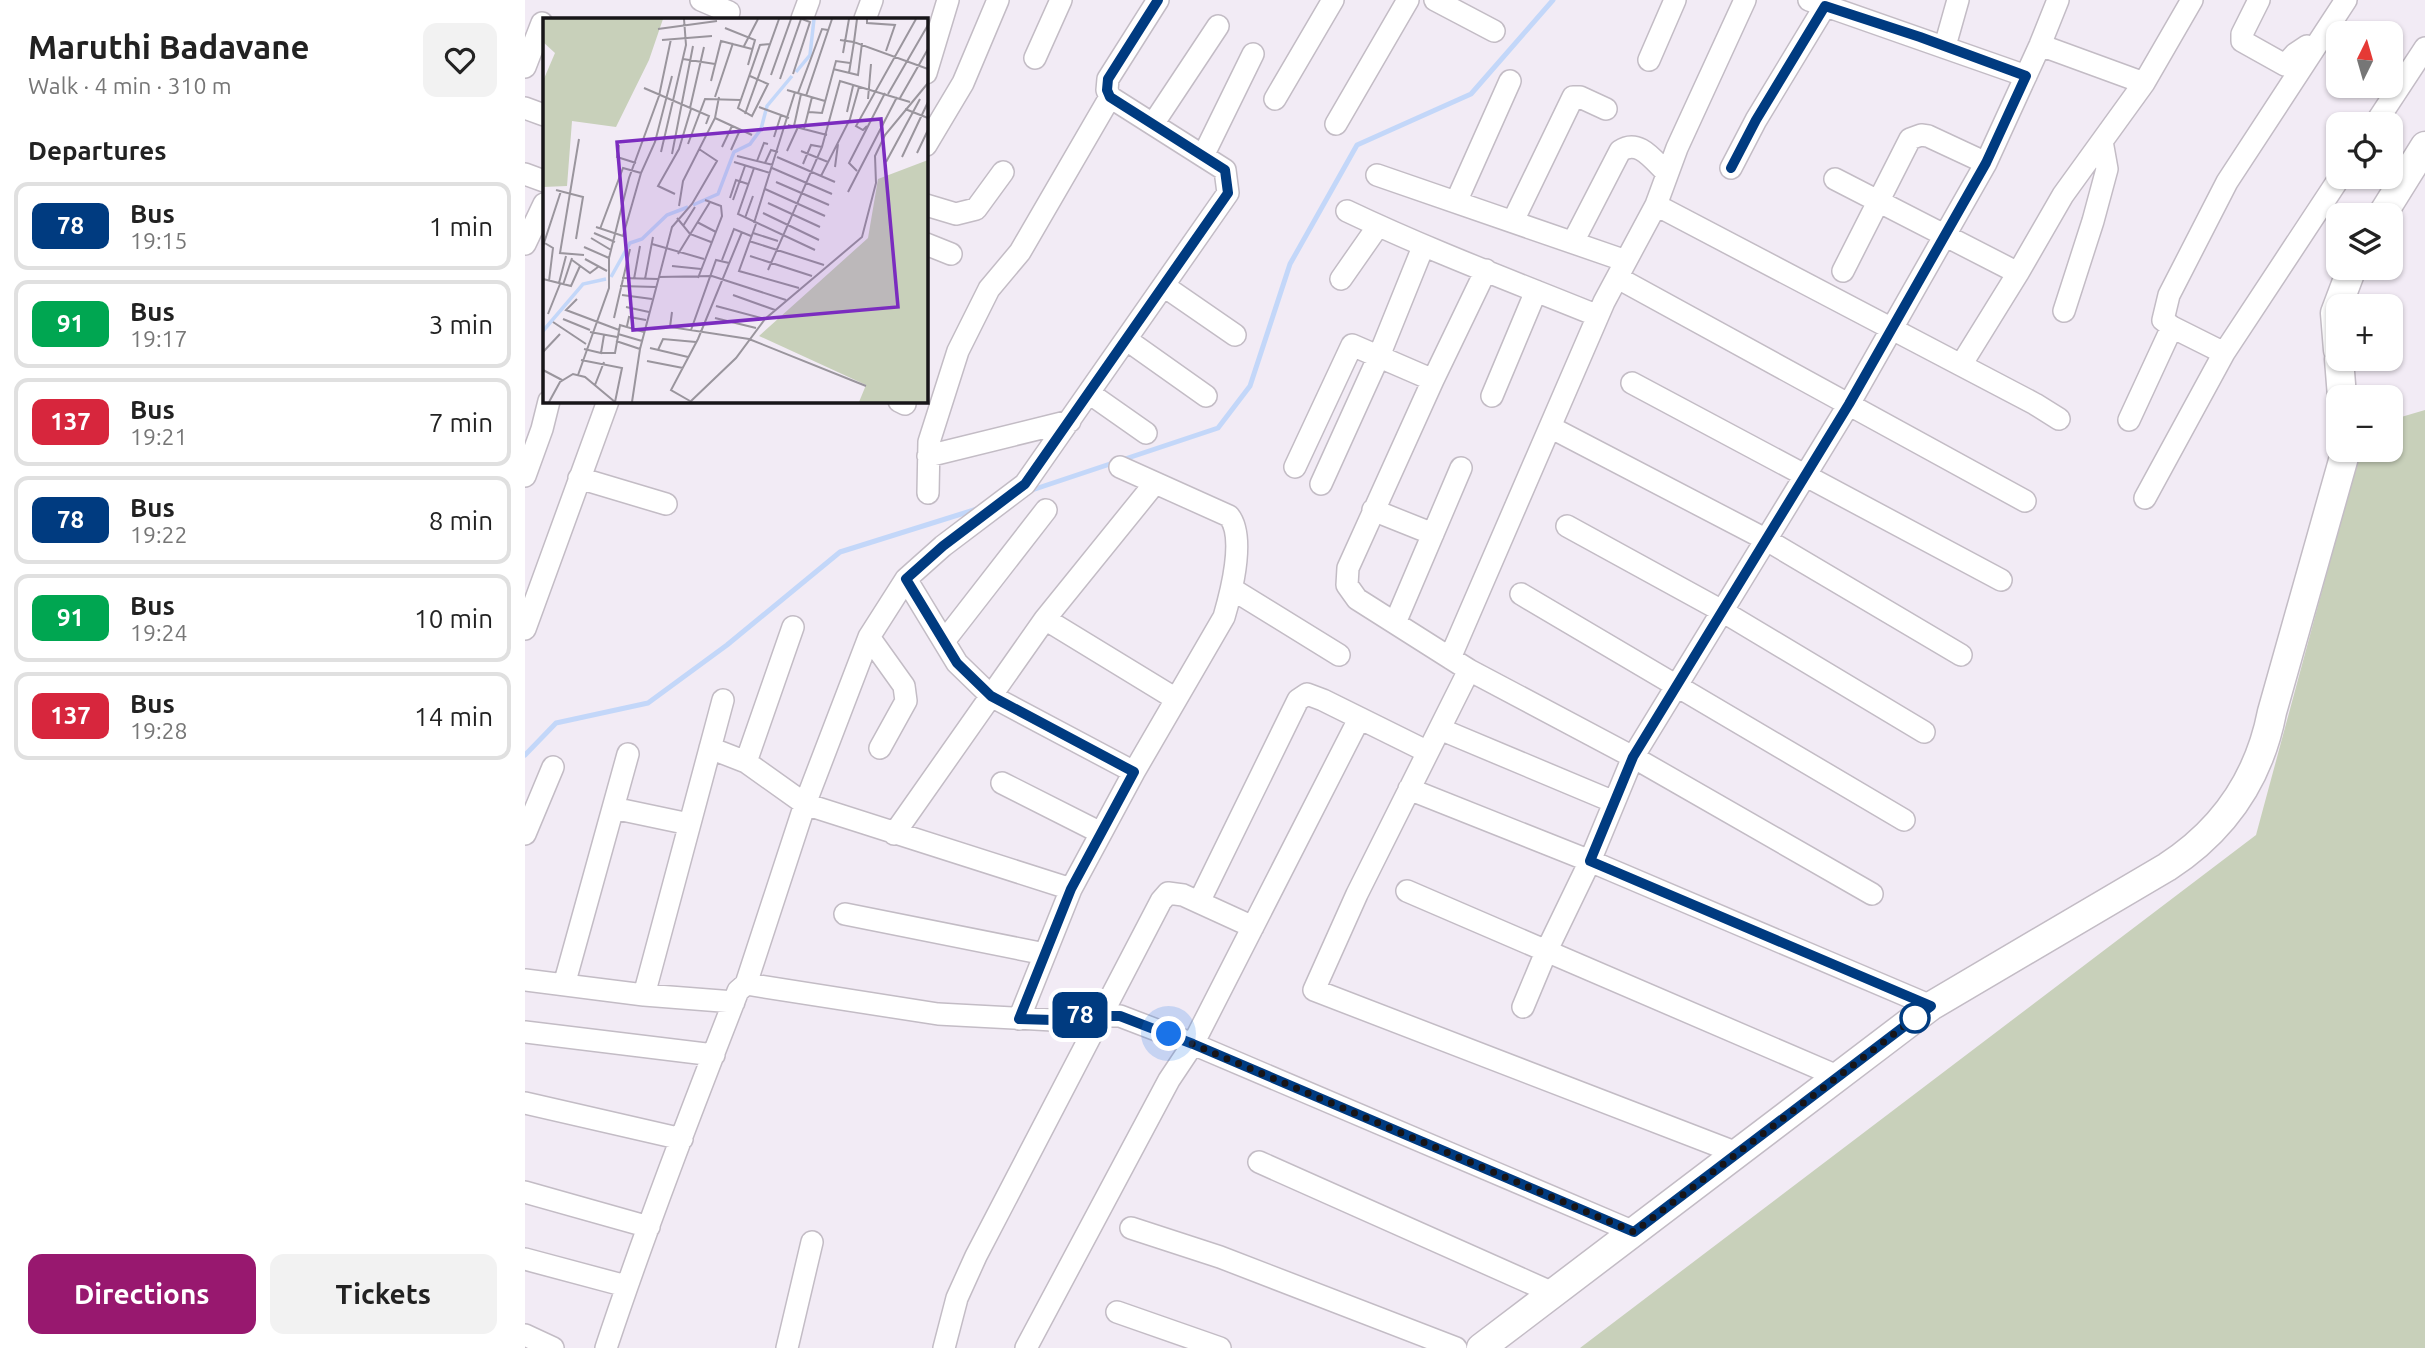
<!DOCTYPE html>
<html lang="en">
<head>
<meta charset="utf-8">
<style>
	:root { --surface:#fff; --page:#f2f2f2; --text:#222; --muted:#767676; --line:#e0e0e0; --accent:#98186f }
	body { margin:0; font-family:Ubuntu,sans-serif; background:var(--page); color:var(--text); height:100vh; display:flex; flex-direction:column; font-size:26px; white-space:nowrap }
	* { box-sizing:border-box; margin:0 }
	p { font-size:23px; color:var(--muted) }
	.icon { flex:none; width:38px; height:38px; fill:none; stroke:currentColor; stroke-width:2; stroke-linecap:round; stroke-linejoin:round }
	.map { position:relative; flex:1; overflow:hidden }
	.side { display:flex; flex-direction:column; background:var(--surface); width:525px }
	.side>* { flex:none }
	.badge { padding:0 14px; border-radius:10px; font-size:24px; line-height:46px }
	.needle { width:46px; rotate:5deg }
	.controls { position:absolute; left:1801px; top:21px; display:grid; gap:14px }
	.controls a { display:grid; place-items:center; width:77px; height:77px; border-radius:14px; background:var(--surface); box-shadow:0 2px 5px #0004; font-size:35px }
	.you { position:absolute; width:35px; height:35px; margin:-18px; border:5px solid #fff; border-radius:50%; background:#1a73e8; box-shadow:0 0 0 10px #1a73e833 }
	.map>.badge { position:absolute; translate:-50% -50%; box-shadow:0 0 0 4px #fff }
	h2 { padding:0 28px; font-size:26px; line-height:63px }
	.round { display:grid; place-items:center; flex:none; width:74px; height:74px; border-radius:14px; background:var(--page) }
	.overview { display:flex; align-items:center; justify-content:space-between; height:119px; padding:0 28px }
	h1 { font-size:33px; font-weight:600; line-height:52px }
	.button { display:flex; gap:14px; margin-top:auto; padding:14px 28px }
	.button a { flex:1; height:80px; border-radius:14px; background:var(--accent); color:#fff; font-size:28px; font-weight:600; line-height:80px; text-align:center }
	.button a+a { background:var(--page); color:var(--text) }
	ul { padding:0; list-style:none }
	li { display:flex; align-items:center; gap:21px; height:88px; margin:0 14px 10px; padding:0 14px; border:4px solid var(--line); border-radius:14px }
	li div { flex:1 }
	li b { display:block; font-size:26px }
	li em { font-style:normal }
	li .badge { min-width:77px; font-weight:700; text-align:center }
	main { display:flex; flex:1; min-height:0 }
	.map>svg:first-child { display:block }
	.green { fill:#c8d0ba }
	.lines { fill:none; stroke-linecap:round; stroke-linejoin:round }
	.stream { stroke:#c3d7f9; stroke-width:5 }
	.street-casing { stroke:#c3bcc5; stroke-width:24 }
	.secondary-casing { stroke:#c3bcc5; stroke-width:31 }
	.street { stroke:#fff; stroke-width:21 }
	.secondary { stroke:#fff; stroke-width:28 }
	.line-casing { stroke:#fff; stroke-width:16 }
	.line { stroke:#003b80; stroke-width:10 }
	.walk { stroke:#171518; stroke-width:7; stroke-dasharray:0 12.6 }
	.stop-dot { fill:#fff; stroke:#003b80; stroke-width:3.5 }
	.inset-river { fill:none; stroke:#c3d7f9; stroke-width:3.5 }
	.inset-road { fill:none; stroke:#9a959d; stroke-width:2 }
	.view { fill:#7b2cbf; fill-opacity:0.15; stroke:#7b2cbf; stroke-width:3.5 }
	.inset-edge { fill:none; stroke:#171518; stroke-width:3.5 }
</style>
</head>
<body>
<main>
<section class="side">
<div class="overview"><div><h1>Maruthi Badavane</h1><p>Walk · 4 min · 310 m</p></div><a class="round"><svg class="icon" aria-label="heart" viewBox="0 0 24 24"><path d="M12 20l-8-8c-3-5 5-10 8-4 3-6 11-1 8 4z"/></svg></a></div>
<h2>Departures</h2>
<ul>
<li><span class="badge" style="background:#003b80;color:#fff">78</span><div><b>Bus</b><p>19:15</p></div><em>1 min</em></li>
<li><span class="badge" style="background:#00a651;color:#fff">91</span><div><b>Bus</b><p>19:17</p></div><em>3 min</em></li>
<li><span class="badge" style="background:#d7263d;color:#fff">137</span><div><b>Bus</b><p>19:21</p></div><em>7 min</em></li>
<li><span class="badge" style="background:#003b80;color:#fff">78</span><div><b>Bus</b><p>19:22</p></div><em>8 min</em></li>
<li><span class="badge" style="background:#00a651;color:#fff">91</span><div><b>Bus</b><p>19:24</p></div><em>10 min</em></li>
<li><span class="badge" style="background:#d7263d;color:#fff">137</span><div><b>Bus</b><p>19:28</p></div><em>14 min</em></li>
</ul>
<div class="button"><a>Directions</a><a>Tickets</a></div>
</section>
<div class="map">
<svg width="1900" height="1348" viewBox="0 0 1900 1348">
	<rect width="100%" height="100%" fill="#f2ebf5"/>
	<path class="green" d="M1900,410V1348H1055L1731,835L1835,450H1866V420Z"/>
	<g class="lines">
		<path class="stream" d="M504,491L693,428L725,386L765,264L832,145L946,94L1028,0
			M0,755L31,723L123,703L202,645L315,552L452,509"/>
		<defs>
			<path id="street" d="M176,0L204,12
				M910,0L969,31
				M1284,0L1501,76
				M1734,0L1717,34V41L1760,65L1770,54L1782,46
				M277,19L284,0
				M340,19L347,0
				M1515,45L1619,83
				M1420,46L1433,0
				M510,58L536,0
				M1124,60L1150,0
				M0,67L17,23
				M401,73L423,0
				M750,99L808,0
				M0,108L19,115
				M628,124L693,26
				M811,124L883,0
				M1850,124L1900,48
				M401,145L438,83L473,0
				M678,156L728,54
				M1206,168L1231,120L1300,6
				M0,174L19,181
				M852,175L1101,261
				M1310,179L1493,273
				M931,202L985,81
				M401,205L431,214L451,209L478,172
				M1131,205L1510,404L1534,419
				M822,211C904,250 989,282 1073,316
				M988,221L1048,97H1055L1081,109
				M1048,242L1095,151C1114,138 1128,160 1142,173
				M0,244L19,204
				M401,244L426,254
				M961,270L908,380L823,568L822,585L832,599L944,670L1108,757L1347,894
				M1318,271L1385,139L1396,135L1403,136L1461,163
				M1093,278L1500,501
				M816,279L853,226
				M639,286L710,335
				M1539,311L1568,221L1582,169L1577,141
				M602,340L681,396
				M1699,353L1647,327L1638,320L1644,295L1702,182L1821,0
				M1436,365L1493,273L1538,195L1619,83L1667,0
				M1107,383L1476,580
				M564,393L621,433
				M967,396L1011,291
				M374,401L380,404
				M1604,420L1647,327
				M1025,427L1240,539L1436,655
				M403,456L545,421
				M770,467L827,345L908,380
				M0,476L17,429L24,401
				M54,478L141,504
				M796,484L854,356L898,247
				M403,493L404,442L433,351L464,289L495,252L585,97
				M1620,498L1699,353L1815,177
				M848,510L908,534
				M1042,526L1197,611L1399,732
				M381,579L432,663L466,696L609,772
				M707,589L814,655
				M996,594L1379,820
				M520,619L651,699
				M870,623L936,468
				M0,629L83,401
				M344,637L379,686L381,701L355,748
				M420,640L521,510
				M925,658L1079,302L1131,205L1152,148L1220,0
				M944,670L832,894L789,990L1212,1153
				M915,729L1089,802
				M185,748L221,762L280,804L546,889
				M221,762L268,627
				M477,783L576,833
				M884,789L1065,861L1406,1006
				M88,808L164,824
				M0,834L28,767
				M369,834L520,619L630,483
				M882,891L1312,1076
				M674,902L773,700L782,694L798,700L903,752
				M320,914L520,954
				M0,980L119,995L209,1002
				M221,984L280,804L344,637L381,579L418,546L500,484L703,193L700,170L585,97L582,90L583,79L633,0
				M39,985L103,754
				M119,995L198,700
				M998,1007L1021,952L1065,861L1108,757L1324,404L1461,163L1515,45L1533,0
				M494,1019L546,889L609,772L699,617C706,593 721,537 704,516L595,467
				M0,1032L189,1055
				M0,1103L157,1139
				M734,1162L1028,1293
				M0,1192L124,1227
				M606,1228L695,1257L931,1348
				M0,1259L101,1286
				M592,1312L695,1348
				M0,1335L28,1348
				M81,1348C121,1228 167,1109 213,991L221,984L413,1014L528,1020L550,1015L595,1016L668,1044L1109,1232
				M262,1348L287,1242
				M419,1348L432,1298L451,1256L636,901L643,893L658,895L728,927
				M501,1348L644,1080L668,1044L834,719"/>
			<path id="secondary" d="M1857,215L1900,146
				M1813,350L1810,313L1827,268
				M1814,359L1817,397
				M956,1348L1406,1006L1642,867C1699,830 1734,779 1747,712L1821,450"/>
		</defs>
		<use href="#street" class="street-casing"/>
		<use href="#secondary" class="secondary-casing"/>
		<use href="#street" class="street"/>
		<use href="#secondary" class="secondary"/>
	</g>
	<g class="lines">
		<defs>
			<path id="line" d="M633,0L583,79L582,90L585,97L700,170L703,193L500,484L418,546L381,579L432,663L466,696L609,772L546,889L494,1019L528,1020L550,1016H595L668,1044L1109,1232L1406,1006L1065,861L1108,757L1324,404L1461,163L1501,76L1395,37L1300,6L1231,120L1206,168"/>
		</defs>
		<use href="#line" class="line-casing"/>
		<use href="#line" class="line"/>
		<path class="walk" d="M644,1034L1109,1232L1390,1018"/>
	</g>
	<circle class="stop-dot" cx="1390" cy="1018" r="14"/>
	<g transform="translate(18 18)">
		<rect width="385" height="385" fill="#f2ebf5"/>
		<path d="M0,1H120L106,42L73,109L29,103L24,168L0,169V63L12,35L0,24ZM385,142V384H316L323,367L216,318L325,220L335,161Z" fill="#c8d0ba"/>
		<path class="inset-river" d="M253,54L267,37L271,1M150,187L175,176L191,134L207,126L218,111L224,88L249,58M68,259L87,225L99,221L124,197L145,189M0,313L40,266L63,261"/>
		<path class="inset-road" d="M324,1V5L352,7L343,33M182,10L212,22L205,47M115,11L174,3M119,22L169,18M297,22L311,24L314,1M201,28L215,1M300,35L306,1M140,41L172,46M290,51L315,57L319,25M306,55L311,24L385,51M250,56L267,4L259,1M228,57L248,1M207,58L225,66L209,98L195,90L217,27L227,26M237,61L258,1M168,63L178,23L209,31M101,70L166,98L163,106M244,72L282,83M255,75L279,11L285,12M345,76L385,7M263,78L289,1M172,79L190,25M357,80L385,31M325,81L328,46M216,89L246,100M147,90L161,29M362,91L385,100M266,94L279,95L293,43L307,45M304,94L310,68M202,96L236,1M172,100L209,117M245,107L284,117M251,108L258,76M324,108L320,112L313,108L373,1M261,111L269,79M231,119L238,97M36,121L17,235L41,237M145,126L162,81L198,82M76,127L74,139L93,145M179,129L189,108M188,132L197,112M244,133L255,109M258,133L285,144M118,134L143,27L141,1M374,135L385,112M129,136L150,28M194,138L230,147M234,139L292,164M359,139L385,84M214,143L221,125L225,126M191,144L227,155M343,144L377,81M222,145L228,132L235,134M260,146L268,127L279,129M292,149L295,126M211,150L195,196L272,232M229,150L289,176M314,153L306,145L342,75M278,158L307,101L316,69M233,164L286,187M222,171L282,198M13,172L40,179L33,221M305,174L354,79M132,176L115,168L136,131L148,91M187,180L193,162L205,166M190,182L202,148M225,185L277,209M136,188L140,163L172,100L176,79M220,195L276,222M134,200L147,216L168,224M202,200L210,178M154,204L173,214M211,205L252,74M213,206L196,253L256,270M140,208L152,189M53,209L80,218L98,155L112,124L129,58M57,211L80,150L98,155M51,215L72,224M210,215L235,223M48,220L68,232M206,223L281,247M0,224L10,230L6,263M109,226L161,241M0,228L18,173M41,229L66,240M135,236L167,184M207,238L269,258M42,241L64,253M29,242L47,255L55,249M179,242L191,211L208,218M129,248L158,251M225,252L279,129L297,63L367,84M116,259L129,209L149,186L174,143L156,131M79,260L115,261M155,260L179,198L178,188L162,182M0,261L28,268L37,248M91,261L97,228M102,261L110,219M16,265L23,238M20,267L29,240M77,268L113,269M79,277L109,281M190,277L232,292M34,281L23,292L76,312M173,288L222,301M83,289L106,294M129,294L127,309L206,321L323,368M5,296L17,266M71,300L87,231M172,300L213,310M20,301L47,312M10,304L43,326M84,308L86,299L103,302M148,312L173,242L186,245M47,314L74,319M75,316L99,323M73,323L97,331M107,330L145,339M41,331L58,335L61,317M115,332L120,321L153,324M0,334L17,316M58,335H72L77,307L101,314M38,342L79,350L72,384M104,343L140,350M0,352L19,362M35,357L66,270V240L86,160L116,78L128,21M52,367L61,344M147,383L128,372L155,321L199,214M6,384L17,364L30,356L42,359L72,384M89,384L97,331L116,259L169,258L243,282M147,384L193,340L222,301L319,219L333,165L332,138L342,117L385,65"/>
		<path class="view" d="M338,101L355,289L90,312L74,124Z"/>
		<rect width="385" height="385" class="inset-edge"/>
	</g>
</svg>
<div class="controls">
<a><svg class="needle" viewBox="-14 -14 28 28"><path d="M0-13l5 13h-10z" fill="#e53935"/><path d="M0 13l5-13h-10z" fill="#767676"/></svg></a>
<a><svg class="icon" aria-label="locate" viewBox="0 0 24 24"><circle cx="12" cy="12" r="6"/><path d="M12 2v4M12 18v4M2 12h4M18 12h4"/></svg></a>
<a><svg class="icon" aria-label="layers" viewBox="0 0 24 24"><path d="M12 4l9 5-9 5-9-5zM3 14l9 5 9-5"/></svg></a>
<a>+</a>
<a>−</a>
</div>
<div class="you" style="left:644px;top:1034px"></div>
<b class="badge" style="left:555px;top:1015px;background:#003b80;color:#fff">78</b>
</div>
</main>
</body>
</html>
